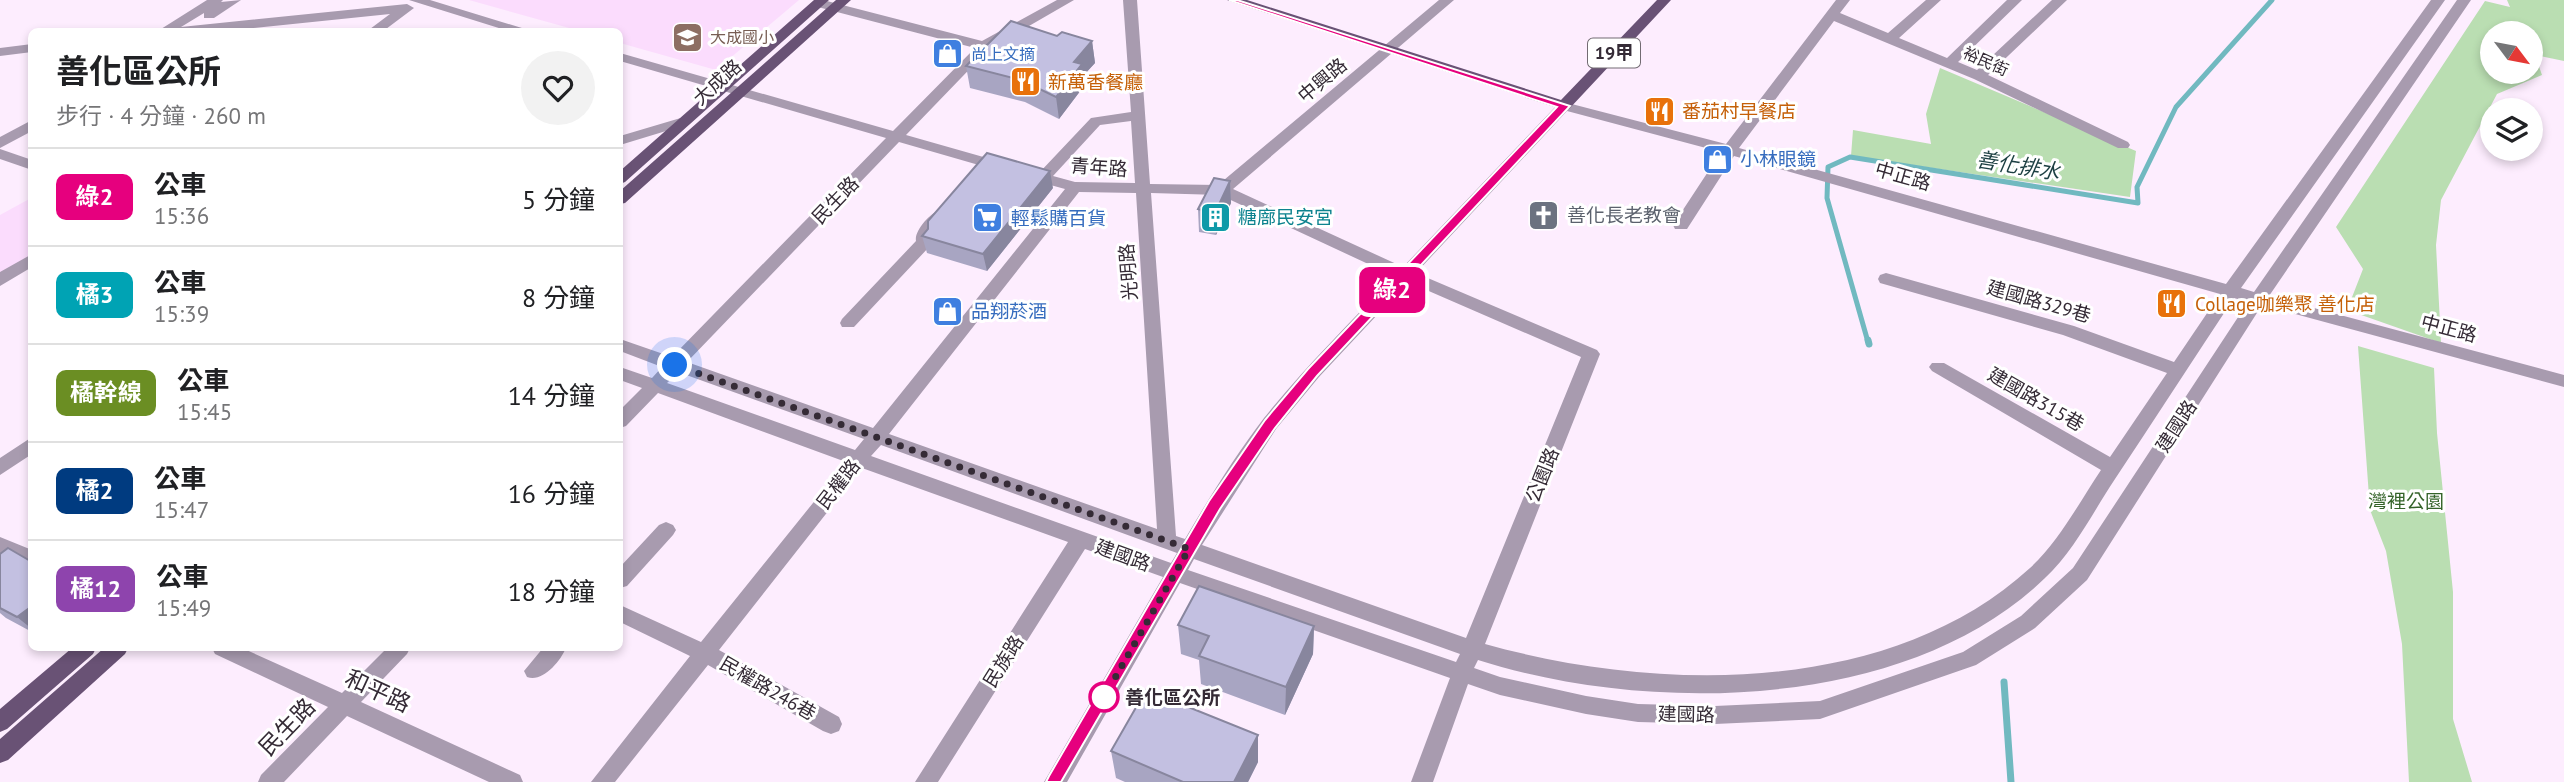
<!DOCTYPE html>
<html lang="zh-TW">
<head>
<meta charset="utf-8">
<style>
	:root { --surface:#fff; --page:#f2f2f2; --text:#202124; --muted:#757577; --line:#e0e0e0 }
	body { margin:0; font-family:"PT Sans","Noto Sans TC",sans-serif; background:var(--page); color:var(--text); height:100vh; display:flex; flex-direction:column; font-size:26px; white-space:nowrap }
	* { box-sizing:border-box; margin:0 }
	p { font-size:23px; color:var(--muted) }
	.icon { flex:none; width:38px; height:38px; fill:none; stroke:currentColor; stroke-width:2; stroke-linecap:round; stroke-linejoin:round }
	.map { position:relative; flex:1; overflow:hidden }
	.side { position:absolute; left:28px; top:28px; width:595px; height:623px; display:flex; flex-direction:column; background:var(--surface); border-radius:10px; box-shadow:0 4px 10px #0003 }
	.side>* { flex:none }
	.badge { padding:0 14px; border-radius:10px; font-size:24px; line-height:46px }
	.needle { width:46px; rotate:122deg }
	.fabs { position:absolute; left:2480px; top:21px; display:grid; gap:14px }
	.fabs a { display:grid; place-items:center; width:63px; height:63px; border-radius:50%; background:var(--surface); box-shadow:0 4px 10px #0003; font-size:35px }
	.you { position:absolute; width:35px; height:35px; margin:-18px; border:5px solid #fff; border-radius:50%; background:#1a73e8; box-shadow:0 0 0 10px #1a73e833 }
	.map>.badge { position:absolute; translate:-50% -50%; box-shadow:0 0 0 4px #fff }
	.round { display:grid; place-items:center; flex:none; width:74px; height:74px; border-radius:37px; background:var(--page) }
	.overview { display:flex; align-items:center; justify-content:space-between; height:119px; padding:0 28px }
	h1 { font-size:33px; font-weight:700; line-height:52px }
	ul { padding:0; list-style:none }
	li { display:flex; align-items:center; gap:21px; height:98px; padding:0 28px; border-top:2px solid var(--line) }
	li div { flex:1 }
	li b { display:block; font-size:26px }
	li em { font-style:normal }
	li .badge { min-width:77px; font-weight:700; text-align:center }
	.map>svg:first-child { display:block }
	.built { fill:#fbdcfd }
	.green { fill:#badeb2; fill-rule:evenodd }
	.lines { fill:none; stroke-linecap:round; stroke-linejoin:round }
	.stream-far1 { stroke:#71b9c0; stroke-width:5 }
	.stream { stroke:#71b9c0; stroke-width:7 }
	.minor { fill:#a89baf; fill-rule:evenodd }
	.major { fill:#695275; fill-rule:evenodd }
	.wall { fill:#a8a5c2 }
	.shaded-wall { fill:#88869e }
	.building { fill:#c3c0e1; stroke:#88869e; stroke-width:2 }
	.line { fill:#e6007e; stroke:#fff; stroke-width:2 }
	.walk { stroke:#352b36; stroke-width:7; stroke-dasharray:0 12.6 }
	.stop-dot { fill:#fff; stroke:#e6007e; stroke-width:3.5 }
	.labels { text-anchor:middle; stroke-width:6; stroke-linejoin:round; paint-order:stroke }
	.far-education-label { font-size:16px; fill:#785e54; stroke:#fff; text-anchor:start }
	.far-shop-label { font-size:16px; fill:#366cbe; stroke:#fff; text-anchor:start }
	.far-street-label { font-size:16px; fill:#352b36; stroke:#fff }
	.shield { fill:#fff; stroke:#726b72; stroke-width:2 }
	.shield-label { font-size:18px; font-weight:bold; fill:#352b36 }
	.street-label { font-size:19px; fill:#352b36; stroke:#fff }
	.food-label { font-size:19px; fill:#c56008; stroke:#fff; text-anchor:start }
	.shop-label { font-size:19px; fill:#366cbe; stroke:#fff; text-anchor:start }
	.worship-label { font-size:19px; fill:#5b616d; stroke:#fff; text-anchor:start }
	.culture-label { font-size:19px; fill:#0d838f; stroke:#fff; text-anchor:start }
	.park-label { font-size:19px; fill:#346329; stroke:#fff }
	.stop-label { font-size:19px; font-weight:bold; fill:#352b36; stroke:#fff; text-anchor:start }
	.water-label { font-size:21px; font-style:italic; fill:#1c3f42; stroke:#fff }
	.near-street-label { font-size:23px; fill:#352b36; stroke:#fff }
</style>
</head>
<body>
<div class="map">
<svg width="2564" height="782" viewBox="0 0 2564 782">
	<rect width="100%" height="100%" fill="#fdedfe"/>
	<path class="built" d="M469,0H799L716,70L620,43V32L580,31Z
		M31,198V254L0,275V215Z"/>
	<path class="green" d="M2507,0H2564V61L2535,55L2542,75L2497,94L2441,200L2436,245L2441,343L2347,310L2363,269L2336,227L2485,1L2510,7ZM2492,33H2530V72H2492Z
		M1940,68L2136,151L2130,197L1851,156L1853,130L1931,144L1926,114Z
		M2358,346L2434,368L2437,433L2453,592V719L2472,782H2409L2402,644L2386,551L2370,510Z"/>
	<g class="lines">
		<path class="stream-far1" d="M1868,342L1827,198L1828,167L1850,157L2138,203L2137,187L2176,107L2272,0"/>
		<path class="stream" d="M1868,340L1869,344
			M2004,682L2011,782"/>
		<path class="minor" d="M207,0H223L221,2L241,0L214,18H204V13L181,27L407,4L414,8L382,32H366L390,14L216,32H163L161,29Z
			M409,0H430L535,32H512Z
			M814,0H823L982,41L1057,0H1074L989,49L906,135L1008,164L1010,167L1008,170L1003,172L899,142L687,362L873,428L1065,189L1025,178L1022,175L1025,172L1039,173L1091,118L1131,112L1123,0H1137L1150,184L1218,185L1439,0H1454L1233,189L1403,267L1559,103L1564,102L1726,144L1836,0H1850L1840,13L1888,33L1926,0H1941L1899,38L1947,58L2007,0H2022L1958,62L1977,70L2052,0H2067L1988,75L2128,142L2130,145L2128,148H2118L1974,79L1834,21L1739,148L2226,284L2431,0H2445L2241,288L2254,292L2457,0H2471L2269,296L2564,375V387L2262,305L2087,580L2035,628L1976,665L1820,719L1715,724L1638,722L1586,714L1500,695L1468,684L1433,782H1411L1450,678L1180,583L1067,782H1044L1163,577L1085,549L938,782H915L1068,542L862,468L719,650L839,717L842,724L839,731L831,734L823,731L708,665L615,782H591L690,656L620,622V605L701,642L846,462L658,393L626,426L620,428V410L642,388L620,380V367L652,378L662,367L620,351V339L672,357L886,138L620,61V53L893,131L975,48L814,6ZM1567,111L1721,152L1673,225L1675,229H1687L1734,156L2220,294L2174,362L2074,326L1886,273L1880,275L1878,279L1880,283L2063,335L2167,373L2110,457L1944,363H1932L1929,367L1932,371L2101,470C2079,503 2059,541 2030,568C1889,697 1657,692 1485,644L1600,354L1597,350L1416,273ZM1131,121L1135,183L1075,182L1053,176L1100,125ZM1079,192L1136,193L1157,529L889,434ZM1151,193L1220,195L1394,276C1350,323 1304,368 1264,418C1235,456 1209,498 1185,539L1176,536ZM1408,282L1581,357L1466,638L1202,545L1276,429L1319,377ZM2234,298L2248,302L2073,568L2021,616L1963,652L1820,701L1715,706L1638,704L1586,696L1500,677L1474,668L1478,660C1649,715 1908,711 2045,578C2074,551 2093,512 2115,479C2155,419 2194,358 2234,298ZM678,372L864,439L855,450L667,383ZM881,445L1177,553L1171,563L871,456ZM1194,559L1460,654L1456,662L1188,570Z
			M32,44V52L0,56V48Z
			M684,117L689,118L691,121L689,124L620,145V136Z
			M32,120V131L0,148V137Z
			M0,149L32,160V170L0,159Z
			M940,210L948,215L930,237V246L854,327H842L840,323L842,319L916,241C914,231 930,213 940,210Z
			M32,254V267L0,286V272Z
			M32,437V454L0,475V458Z
			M666,522L673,525L676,530L673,535L627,586L620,588V567L659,525Z
			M0,537L32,550V567L0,554Z
			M212,648H242L342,693L387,648H410L407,654L361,702L520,775L523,782H489L347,716L284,782H258L261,775L328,707L215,654Z
			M543,648H566C560,662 542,683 527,677L524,671Z"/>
		<path class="major" d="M814,0H829L625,182L620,184V171Z
			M836,0H851L625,203L620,204V191Z
			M1227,0H1247L1561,100L1657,0H1671L1569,109L1564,110Z
			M72,648H96L93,654L7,729L0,732V709Z
			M104,648H128L125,654L8,760L0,763V739Z"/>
	</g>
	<path class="wall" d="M1057,36L1092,41L1095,63L1083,76L1084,86L1059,119L1025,102L970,88L966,66Z
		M1230,181L1231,203L1216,235L1199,232L1198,209Z
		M1053,188L987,271L927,253L922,236Z
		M0,554L32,562V632L6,618L0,613Z
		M1178,625L1314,626L1313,654L1285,715L1201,684L1199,660L1181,654Z
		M1258,735V762L1248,782H1125L1116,778L1111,751Z"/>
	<path class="shaded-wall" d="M1092,41L1095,63L1083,76L1084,86L1059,119L1056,97L1074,62Z
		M1050,171L1053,188L987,271L983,254Z
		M1230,181L1231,203L1216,235L1215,213Z
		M32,606V629L17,617Z
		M1314,626L1313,654L1285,715L1286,687Z
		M1258,735V762L1248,782H1234Z"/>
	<path class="building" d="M1011,21L1057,36L1062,32L1092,41L1074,62L1082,64L1056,97L1021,80L966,66Z
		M987,153L1050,171L983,254L922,236L928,229V221Z
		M1214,178L1230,181L1215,213L1198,209Z
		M8,548L32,562V606L17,617L0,608V554Z
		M1199,586L1314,626L1286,687L1199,656L1209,636L1178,625Z
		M1146,690L1258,735L1234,782H1183L1111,751Z"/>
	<path class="line" d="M1229,0H1237L1570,106L1317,376L1275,428L1220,509L1061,782H1046L1049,776L1209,501L1265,420L1308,369L1557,107Z"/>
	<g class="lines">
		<path class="walk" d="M675,365L1189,549L1104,697"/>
	</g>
	<defs>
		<symbol id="school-square" viewBox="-11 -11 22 22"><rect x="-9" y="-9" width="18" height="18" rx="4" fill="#8d6e63" stroke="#fff"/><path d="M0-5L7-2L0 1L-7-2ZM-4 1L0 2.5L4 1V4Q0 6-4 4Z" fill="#fff"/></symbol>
		<symbol id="shop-square" viewBox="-11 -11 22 22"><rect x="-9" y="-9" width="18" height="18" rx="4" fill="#3f7fe0" stroke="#fff"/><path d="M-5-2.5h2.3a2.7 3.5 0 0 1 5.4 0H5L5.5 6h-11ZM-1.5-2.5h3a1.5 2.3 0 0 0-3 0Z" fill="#fff"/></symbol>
		<symbol id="restaurant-square" viewBox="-11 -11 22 22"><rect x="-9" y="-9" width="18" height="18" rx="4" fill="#e8710a" stroke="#fff"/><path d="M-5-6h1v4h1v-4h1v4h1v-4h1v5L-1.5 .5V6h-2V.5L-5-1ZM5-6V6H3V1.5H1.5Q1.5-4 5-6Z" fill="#fff"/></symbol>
		<symbol id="church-square" viewBox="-11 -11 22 22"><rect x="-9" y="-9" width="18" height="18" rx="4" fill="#6b7280" stroke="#fff"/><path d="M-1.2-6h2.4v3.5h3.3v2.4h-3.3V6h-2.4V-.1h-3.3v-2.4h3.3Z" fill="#fff"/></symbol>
		<symbol id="building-square" viewBox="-11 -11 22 22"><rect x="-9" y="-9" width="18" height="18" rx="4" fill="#0f9aa8" stroke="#fff"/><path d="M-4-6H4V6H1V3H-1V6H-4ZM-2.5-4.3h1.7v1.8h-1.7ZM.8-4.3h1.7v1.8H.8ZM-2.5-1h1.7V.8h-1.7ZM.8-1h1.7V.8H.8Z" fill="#fff"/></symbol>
		<symbol id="supermarket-square" viewBox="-11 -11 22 22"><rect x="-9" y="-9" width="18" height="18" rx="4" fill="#3f7fe0" stroke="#fff"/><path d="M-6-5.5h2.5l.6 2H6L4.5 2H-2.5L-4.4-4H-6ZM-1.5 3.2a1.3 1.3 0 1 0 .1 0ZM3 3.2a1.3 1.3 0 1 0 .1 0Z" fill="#fff"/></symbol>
	</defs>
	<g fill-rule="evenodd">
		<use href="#school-square" x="670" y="20" width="35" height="35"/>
		<use href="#shop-square" x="930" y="36" width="35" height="35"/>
		<use href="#restaurant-square" x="1008" y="64" width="35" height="35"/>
		<use href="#restaurant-square" x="1642" y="94" width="35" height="35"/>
		<use href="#shop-square" x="1700" y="142" width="35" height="35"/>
		<use href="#church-square" x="1526" y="198" width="35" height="35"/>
		<use href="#building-square" x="1198" y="200" width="35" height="35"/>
		<use href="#supermarket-square" x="970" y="200" width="35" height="35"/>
		<use href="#restaurant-square" x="2154" y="286" width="35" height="35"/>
		<use href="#shop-square" x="930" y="294" width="35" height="35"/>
	</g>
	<circle class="stop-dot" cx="1104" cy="697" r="14"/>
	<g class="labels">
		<g class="far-education-label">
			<text x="710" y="43">大成國小</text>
		</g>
		<g class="far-shop-label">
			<text x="971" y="60">尚上文摘</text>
		</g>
		<g class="far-street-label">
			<text transform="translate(1986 61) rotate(24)" y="6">裕民街</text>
		</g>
		<rect class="shield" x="1588" y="38.5" width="52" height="29" rx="5"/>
		<g class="shield-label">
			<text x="1614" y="59">19甲</text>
		</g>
		<g class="street-label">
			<text transform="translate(1322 80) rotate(-40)" y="7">中興路</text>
			<text transform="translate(717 82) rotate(-42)" y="7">大成路</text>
			<text transform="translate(1099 167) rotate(4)" y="7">青年路</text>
			<text transform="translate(1903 176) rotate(16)" y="7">中正路</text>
			<text transform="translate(835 200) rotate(-46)" y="7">民生路</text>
			<text transform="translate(1128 272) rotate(-94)" y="7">光明路</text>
			<text transform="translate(2039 301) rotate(16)" y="7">建國路329巷</text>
			<text transform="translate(2449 328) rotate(15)" y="7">中正路</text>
			<text transform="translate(2036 399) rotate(30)" y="7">建國路315巷</text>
			<text transform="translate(2176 426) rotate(-57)" y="7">建國路</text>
			<text transform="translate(1542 475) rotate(-68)" y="7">公園路</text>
			<text transform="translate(838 484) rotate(-52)" y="7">民權路</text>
			<text transform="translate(1123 555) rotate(20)" y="7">建國路</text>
			<text transform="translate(1003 661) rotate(-58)" y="7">民族路</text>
			<text transform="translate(768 688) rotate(30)" y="7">民權路246巷</text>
			<text transform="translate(1686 714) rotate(1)" y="7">建國路</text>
		</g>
		<g class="food-label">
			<text x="1048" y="89">新萬香餐廳</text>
			<text x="1682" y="118">番茄村早餐店</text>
			<text x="2195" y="311">Collage咖樂聚 善化店</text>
		</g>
		<g class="shop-label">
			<text x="1740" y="166">小林眼鏡</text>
			<text x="1011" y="225">輕鬆購百貨</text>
			<text x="971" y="318">品翔菸酒</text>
		</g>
		<g class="worship-label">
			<text x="1567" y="222">善化長老教會</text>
		</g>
		<g class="culture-label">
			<text x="1238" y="224">糖廍民安宮</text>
		</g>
		<g class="park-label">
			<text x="2406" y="508">灣裡公園</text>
		</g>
		<g class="stop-label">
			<text x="1125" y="704">善化區公所</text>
		</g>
		<g class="water-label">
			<text transform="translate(2018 166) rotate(9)" y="7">善化排水</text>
		</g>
		<g class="near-street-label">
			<text transform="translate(378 691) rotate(25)" y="8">和平路</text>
			<text transform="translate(287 727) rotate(-46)" y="8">民生路</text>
		</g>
	</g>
</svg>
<div class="fabs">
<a><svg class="needle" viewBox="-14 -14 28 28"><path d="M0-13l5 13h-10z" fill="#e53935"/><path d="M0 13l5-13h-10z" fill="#757577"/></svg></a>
<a><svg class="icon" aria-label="layers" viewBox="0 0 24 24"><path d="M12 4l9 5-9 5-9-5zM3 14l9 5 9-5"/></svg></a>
</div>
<div class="you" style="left:675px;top:365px"></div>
<b class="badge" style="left:1392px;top:290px;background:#e6007e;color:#fff">綠2</b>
<section class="side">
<div class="overview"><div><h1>善化區公所</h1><p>步行 · 4 分鐘 · 260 m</p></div><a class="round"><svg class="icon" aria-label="heart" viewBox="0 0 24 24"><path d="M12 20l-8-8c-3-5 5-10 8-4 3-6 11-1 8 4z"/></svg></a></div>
<ul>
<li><span class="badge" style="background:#e6007e;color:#fff">綠2</span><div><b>公車</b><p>15:36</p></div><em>5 分鐘</em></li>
<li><span class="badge" style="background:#00a3b4;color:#fff">橘3</span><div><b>公車</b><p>15:39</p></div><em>8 分鐘</em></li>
<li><span class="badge" style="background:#6b8e23;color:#fff">橘幹線</span><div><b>公車</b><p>15:45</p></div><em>14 分鐘</em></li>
<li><span class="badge" style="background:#003b80;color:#fff">橘2</span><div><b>公車</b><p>15:47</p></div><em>16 分鐘</em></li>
<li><span class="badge" style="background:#8e44ad;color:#fff">橘12</span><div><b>公車</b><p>15:49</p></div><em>18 分鐘</em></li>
</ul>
</section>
</div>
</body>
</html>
